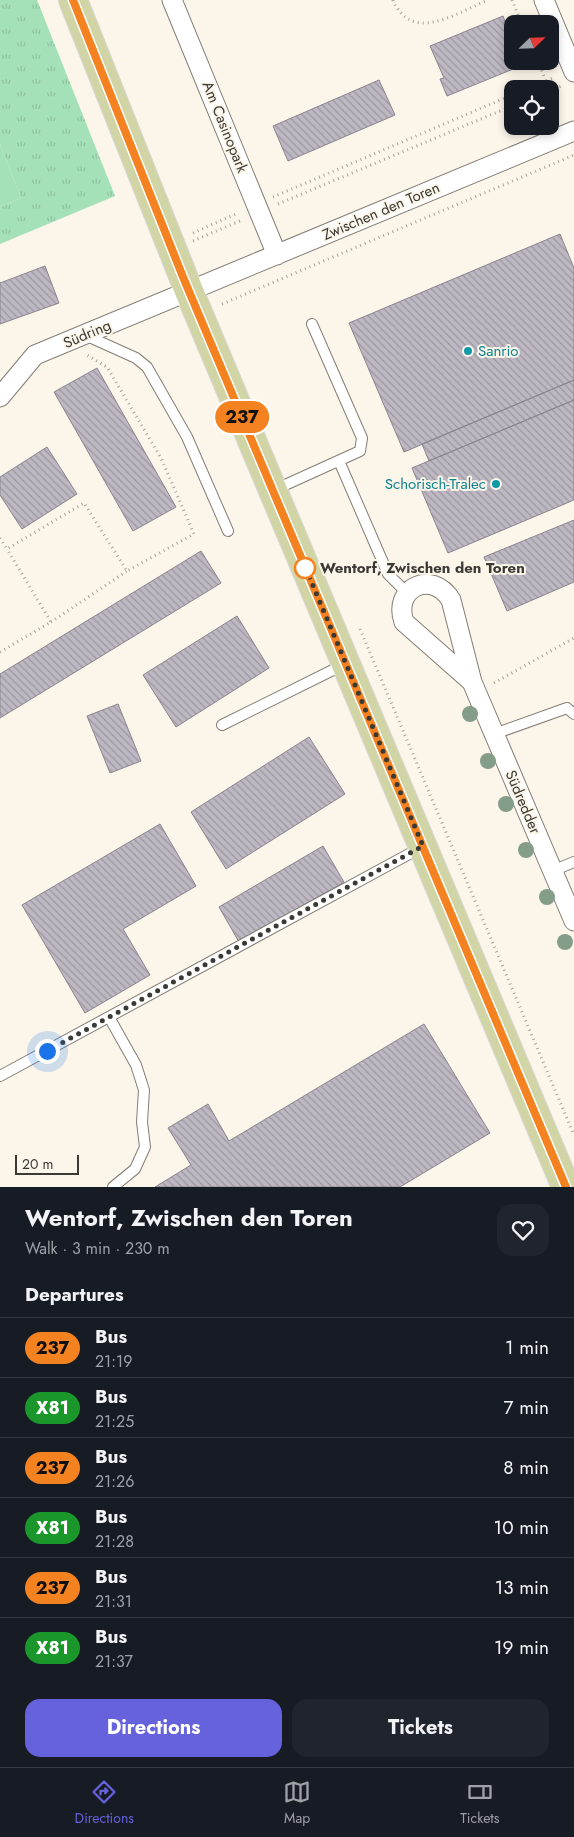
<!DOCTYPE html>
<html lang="en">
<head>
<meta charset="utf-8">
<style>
	:root { --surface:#171b24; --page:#20242c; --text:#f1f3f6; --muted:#9ea1a6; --line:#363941; --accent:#6662db }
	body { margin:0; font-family:Jost,sans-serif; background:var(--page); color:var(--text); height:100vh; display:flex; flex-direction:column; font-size:19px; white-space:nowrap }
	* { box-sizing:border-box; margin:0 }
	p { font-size:16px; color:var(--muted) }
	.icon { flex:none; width:28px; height:28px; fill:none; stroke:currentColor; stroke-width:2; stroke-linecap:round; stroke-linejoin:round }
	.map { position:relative; height:1187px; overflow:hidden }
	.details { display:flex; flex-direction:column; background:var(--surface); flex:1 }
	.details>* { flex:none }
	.badge { padding:0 10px; border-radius:16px; font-size:18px; line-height:32px }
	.needle { width:32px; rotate:67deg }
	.fabs { position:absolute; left:504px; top:15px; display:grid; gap:10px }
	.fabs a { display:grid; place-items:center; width:55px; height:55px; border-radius:10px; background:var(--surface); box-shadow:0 2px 8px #0003; font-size:25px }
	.scale { position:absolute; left:15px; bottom:12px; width:64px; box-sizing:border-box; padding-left:5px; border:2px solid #3b3934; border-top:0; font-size:14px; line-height:18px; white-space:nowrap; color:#3b3934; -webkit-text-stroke:4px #fcf5ea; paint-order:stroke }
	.you { position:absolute; width:25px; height:25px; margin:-12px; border:4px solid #fff; border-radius:50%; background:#1a73e8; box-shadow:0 0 0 8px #1a73e833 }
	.map>.badge { position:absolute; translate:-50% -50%; box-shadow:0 0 0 2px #fff }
	h2 { padding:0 25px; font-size:19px; line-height:45px }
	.round { display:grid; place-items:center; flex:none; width:52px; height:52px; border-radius:15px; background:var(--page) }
	.head { display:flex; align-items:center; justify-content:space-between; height:85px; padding:0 25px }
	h1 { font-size:24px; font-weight:700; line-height:38px }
	.cta { display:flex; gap:10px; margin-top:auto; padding:10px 25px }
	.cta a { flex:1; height:58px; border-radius:15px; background:var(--accent); color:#fff; font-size:20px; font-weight:700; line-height:58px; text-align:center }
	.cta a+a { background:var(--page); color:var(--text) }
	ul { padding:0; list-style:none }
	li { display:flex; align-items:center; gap:15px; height:60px; padding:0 25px; border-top:1px solid var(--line) }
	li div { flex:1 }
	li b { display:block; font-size:19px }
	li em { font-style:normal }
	li .badge { min-width:55px; font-weight:700; text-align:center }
	.tab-bar { display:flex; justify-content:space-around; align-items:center; height:70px; border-top:1px solid var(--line); background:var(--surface); font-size:14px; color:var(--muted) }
	.tab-bar a { display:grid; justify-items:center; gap:2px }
	.tab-bar .selected { color:var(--accent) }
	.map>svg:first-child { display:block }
	.grass { fill:url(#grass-tufts) }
	.pitch { fill:#a4e1b9 }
	.building { fill:url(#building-back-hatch); stroke:#8a858f }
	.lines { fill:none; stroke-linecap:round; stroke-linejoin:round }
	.service-casing { stroke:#847d74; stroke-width:12 }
	.minor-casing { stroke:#847d74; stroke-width:21 }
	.primary-casing { stroke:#d8d7d6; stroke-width:30 }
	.path { stroke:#a8a39b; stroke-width:3; stroke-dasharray:1 4; stroke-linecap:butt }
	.service { stroke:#fff; stroke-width:10 }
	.minor { stroke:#fff; stroke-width:19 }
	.primary { stroke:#d1d5a6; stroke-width:28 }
	.tree { fill:#839d88 }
	.line-casing { stroke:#fff; stroke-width:11 }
	.line { stroke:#f58220; stroke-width:8 }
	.walk { stroke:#3b3934; stroke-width:5; stroke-dasharray:0 9 }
	.culture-dot { fill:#0f9aa8; stroke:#fcf5ea; stroke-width:2 }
	.stop-dot { fill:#fff; stroke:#f58220; stroke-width:2.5 }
	.labels { text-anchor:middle; stroke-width:4; stroke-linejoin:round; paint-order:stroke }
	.street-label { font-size:15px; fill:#3b3934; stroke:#fcf5ea }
	.culture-label { font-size:15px; fill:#0d838f; stroke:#fcf5ea; text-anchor:start }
	.stop-label { font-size:15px; font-weight:bold; fill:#3b3934; stroke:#fcf5ea; text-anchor:start }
</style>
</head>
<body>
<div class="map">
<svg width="574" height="1187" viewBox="0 0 574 1187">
	<defs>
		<pattern id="grass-tufts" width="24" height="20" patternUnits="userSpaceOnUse" patternTransform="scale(1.25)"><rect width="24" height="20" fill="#a4e1b9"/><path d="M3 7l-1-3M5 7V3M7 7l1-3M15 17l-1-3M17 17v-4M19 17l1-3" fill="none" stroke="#8ec2a0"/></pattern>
		<pattern id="building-back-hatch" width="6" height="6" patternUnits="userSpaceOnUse" patternTransform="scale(1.25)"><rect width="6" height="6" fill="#beb8c3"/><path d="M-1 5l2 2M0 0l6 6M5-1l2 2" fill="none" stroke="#9c979f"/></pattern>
	</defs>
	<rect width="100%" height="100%" fill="#fcf5ea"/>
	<path class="grass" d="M0,0H37L115,196L0,244V207L21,198L0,144Z"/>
	<path class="pitch" d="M0,144L21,198L0,207Z"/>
	<path class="building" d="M503,16L512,39V61H522L523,65L447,96L440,79L444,78L430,46Z
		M379,80L395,115L288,161L273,126Z
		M560,234L574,268V380L404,452L349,323Z
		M45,266L59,303L0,324V283Z
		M97,368L176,507L133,531L54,392Z
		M574,380V400L429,461L422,444Z
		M574,400V500L448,553L412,468Z
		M47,447L77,494L22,529L0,495V477Z
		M574,520V582L507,611L484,557Z
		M201,551L221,583L0,718V674Z
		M237,616L269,668L176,727L143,675Z
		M118,704L141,761L110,773L87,716Z
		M309,737L345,794L226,869L191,812Z
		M160,824L196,886L123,929L150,975L85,1013L22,905Z
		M323,846L344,882L239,942L219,907Z
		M424,1024L490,1133L400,1187H155L191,1165L168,1128L208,1104L229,1141Z"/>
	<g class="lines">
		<defs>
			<path id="service" d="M85,335L136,358L147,367L187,437L228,531
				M339,461L388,574L407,593
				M274,490L360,451L362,438L312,324
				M222,725L345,664
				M494,734L567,708L574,714
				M552,871L574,862
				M109,1017L136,1065L144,1090L142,1122L145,1147L135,1169L113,1187
				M0,1076L422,847"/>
			<path id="minor" d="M172,0L277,255
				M544,0L574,72
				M0,397L35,355L574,131
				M472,682L404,622C392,588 432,569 451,600L472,682L574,921"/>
			<path id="primary" d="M73,0L189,291L566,1187"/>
		</defs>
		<use href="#service" class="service-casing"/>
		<use href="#minor" class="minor-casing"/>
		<use href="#primary" class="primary-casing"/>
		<path class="path" d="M393,0C394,5 398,9 401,13C422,38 465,9 488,0
			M512,0L522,24
			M538,61L549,89
			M528,89L555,77
			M550,90L562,86
			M273,197L512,95
			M278,204L512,106
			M193,233L238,213
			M193,241L242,220
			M222,304L574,155
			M0,538L7,549L84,503L127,571L194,534L161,458L107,367L87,355
			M51,622L127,571
			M360,629L574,1135
			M0,652L51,622L7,549
			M494,683L574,638"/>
		<use href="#service" class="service"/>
		<use href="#minor" class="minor"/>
		<use href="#primary" class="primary"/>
	</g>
	<g class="tree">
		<circle cx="470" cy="714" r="8"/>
		<circle cx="488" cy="761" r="8"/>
		<circle cx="506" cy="804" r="8"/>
		<circle cx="526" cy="850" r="8"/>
		<circle cx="547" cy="897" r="8"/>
		<circle cx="565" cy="942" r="8"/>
	</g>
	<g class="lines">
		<defs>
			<path id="line" d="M73,0L183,277L566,1187"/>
		</defs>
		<use href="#line" class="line-casing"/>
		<use href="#line" class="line"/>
		<path class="walk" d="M47,1051L423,846L303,562L305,568"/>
	</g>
	<g class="culture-dot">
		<circle cx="468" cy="351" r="5"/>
		<circle cx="496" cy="484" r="5"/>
	</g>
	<circle class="stop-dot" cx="305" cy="568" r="10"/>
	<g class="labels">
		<g class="street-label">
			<text transform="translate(225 127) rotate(68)" y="5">Am Casinopark</text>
			<text transform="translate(381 211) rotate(-23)" y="5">Zwischen den Toren</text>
			<text transform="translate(87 334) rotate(-23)" y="5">Südring</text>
			<text transform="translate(523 802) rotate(67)" y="5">Südredder</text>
		</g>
		<g class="culture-label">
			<text x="478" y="356">Sanrio</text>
			<text x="486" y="489" text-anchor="end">Schorisch-Tralec</text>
		</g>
		<g class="stop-label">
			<text x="320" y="573">Wentorf, Zwischen den Toren</text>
		</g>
	</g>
</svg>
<div class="fabs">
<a><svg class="needle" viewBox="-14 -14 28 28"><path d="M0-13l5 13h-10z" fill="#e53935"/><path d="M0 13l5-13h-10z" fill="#9ea1a6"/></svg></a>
<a><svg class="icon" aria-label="locate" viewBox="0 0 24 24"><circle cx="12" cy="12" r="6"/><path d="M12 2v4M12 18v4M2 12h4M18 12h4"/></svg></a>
</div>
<div class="scale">20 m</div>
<div class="you" style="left:47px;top:1051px"></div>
<b class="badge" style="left:242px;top:417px;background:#f58220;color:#111">237</b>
</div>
<section class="details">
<div class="head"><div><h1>Wentorf, Zwischen den Toren</h1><p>Walk · 3 min · 230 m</p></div><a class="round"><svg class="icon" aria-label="heart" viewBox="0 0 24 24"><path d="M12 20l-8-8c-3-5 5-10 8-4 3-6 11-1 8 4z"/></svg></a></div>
<h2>Departures</h2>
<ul>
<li><span class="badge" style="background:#f58220;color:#111">237</span><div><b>Bus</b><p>21:19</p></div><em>1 min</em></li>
<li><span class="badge" style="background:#1a962b;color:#fff">X81</span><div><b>Bus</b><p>21:25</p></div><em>7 min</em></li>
<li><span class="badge" style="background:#f58220;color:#111">237</span><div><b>Bus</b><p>21:26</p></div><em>8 min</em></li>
<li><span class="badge" style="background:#1a962b;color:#fff">X81</span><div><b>Bus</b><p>21:28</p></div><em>10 min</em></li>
<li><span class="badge" style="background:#f58220;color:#111">237</span><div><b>Bus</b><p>21:31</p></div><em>13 min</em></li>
<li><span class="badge" style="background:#1a962b;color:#fff">X81</span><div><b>Bus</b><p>21:37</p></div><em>19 min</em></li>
</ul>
<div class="cta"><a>Directions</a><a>Tickets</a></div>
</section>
<nav class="tab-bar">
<a class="selected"><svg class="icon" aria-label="directions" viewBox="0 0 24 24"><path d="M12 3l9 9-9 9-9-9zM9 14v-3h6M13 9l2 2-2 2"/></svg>Directions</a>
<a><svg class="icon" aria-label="map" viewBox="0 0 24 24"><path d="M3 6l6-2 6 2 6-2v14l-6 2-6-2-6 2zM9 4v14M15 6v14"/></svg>Map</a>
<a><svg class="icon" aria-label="tickets" viewBox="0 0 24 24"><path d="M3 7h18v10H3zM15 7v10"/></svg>Tickets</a>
</nav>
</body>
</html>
